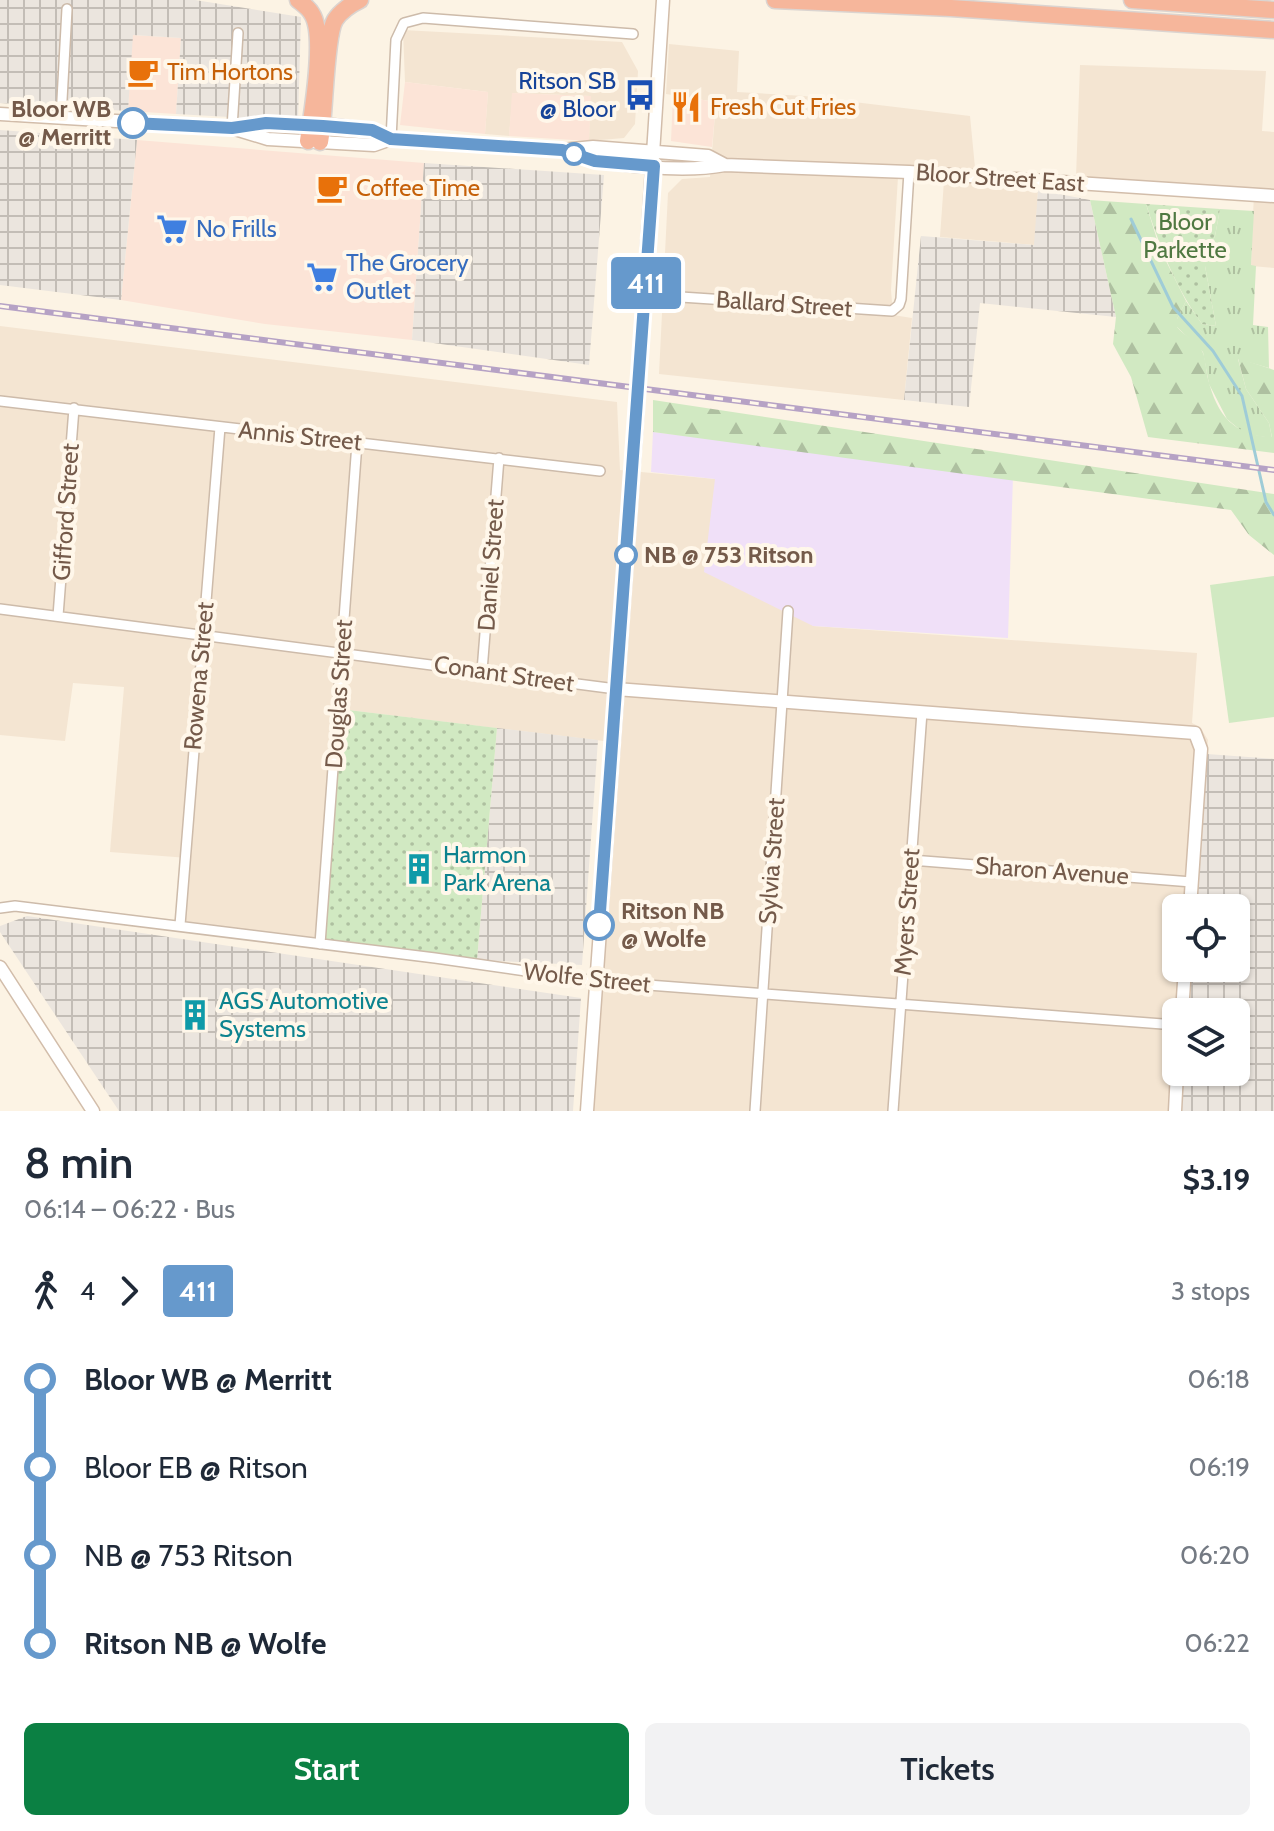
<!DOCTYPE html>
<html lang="en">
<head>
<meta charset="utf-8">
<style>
	:root { --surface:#fff; --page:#f2f2f3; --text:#1f2937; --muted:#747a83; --accent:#0b8043 }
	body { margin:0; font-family:Cabin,sans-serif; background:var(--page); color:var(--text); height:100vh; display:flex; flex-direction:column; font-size:30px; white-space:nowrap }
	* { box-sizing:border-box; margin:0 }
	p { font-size:26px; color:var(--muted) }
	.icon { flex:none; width:44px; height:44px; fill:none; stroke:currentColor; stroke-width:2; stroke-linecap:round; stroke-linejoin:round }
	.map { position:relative; height:1111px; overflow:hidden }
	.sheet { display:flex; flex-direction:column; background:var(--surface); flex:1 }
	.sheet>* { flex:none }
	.badge { padding:0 16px; border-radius:6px; font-size:28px; line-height:52px }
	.buttons { position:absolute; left:1162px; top:894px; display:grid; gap:16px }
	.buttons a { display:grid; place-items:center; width:88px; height:88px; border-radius:12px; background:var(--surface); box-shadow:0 2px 6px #0004; font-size:40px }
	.map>.badge { position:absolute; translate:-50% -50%; box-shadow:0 0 0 4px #fff }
	.legs { display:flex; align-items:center; gap:12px; height:88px; padding:0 24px; font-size:26px }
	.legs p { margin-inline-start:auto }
	.head { display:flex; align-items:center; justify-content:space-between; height:136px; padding:0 24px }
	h1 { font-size:44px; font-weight:600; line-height:60px }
	.button { display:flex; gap:16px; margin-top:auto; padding:16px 24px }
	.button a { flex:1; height:92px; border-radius:12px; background:var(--accent); color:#fff; font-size:32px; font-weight:600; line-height:92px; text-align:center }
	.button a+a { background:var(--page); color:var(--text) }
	ul { padding:0 24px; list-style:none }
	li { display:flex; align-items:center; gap:28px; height:88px; font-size:30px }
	li i { display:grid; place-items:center; width:12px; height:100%; margin:0 10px; background:currentColor }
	li i::after { content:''; width:20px; height:20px; margin:-10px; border:6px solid; border-radius:50%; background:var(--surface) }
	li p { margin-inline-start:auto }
	li:first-child i { background:linear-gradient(#0000 50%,currentColor 0) }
	li:last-child i { background:linear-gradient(currentColor 50%,#0000 0) }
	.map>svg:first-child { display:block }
	.residential { fill:#f4e5d2 }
	.commercial { fill:#fce4d7 }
	.industrial { fill:url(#industrial-grid) }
	.education { fill:#f0e0f8 }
	.grass { fill:url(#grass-tufts) }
	.forest { fill:url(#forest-firs) }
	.park { fill:url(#park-dots) }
	.garden { fill:#d1e9c2 }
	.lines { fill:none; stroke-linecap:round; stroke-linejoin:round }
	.stream { stroke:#9fccd7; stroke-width:3 }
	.street-casing { stroke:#cdbbaa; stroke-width:12 }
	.secondary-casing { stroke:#d2bdaa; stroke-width:15 }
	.highway-casing { stroke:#dbd4d0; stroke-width:19 }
	.street { stroke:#fff; stroke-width:9 }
	.secondary { stroke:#fff; stroke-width:12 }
	.highway { stroke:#f6b69b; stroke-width:16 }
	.rail-casing { stroke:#b6a2c5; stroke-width:6 }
	.rail { stroke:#fff7ea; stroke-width:3; stroke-dasharray:9; stroke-linecap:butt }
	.secondary-bridge-casing { stroke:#d2bdaa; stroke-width:15; stroke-linecap:butt }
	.secondary-bridge { stroke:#fff; stroke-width:12 }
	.line-1-casing { stroke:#fff; stroke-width:18 }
	.line-1 { stroke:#69c; stroke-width:12 }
	.stop-1-dot { fill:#fff; stroke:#69c; stroke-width:4 }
	.labels { text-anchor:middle; stroke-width:8; stroke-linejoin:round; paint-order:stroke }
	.food-label { font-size:24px; fill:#c56008; stroke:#fff7ea; text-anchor:start }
	.transit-label { font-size:24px; fill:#164399; stroke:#fff7ea; text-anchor:end }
	.stop-label { font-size:24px; font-weight:bold; fill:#745a4a; stroke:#fff7ea; text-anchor:start }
	.street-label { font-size:24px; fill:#745a4a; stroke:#fff7ea }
	.park-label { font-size:24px; fill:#507942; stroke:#fff7ea }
	.shop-label { font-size:24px; fill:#366cbe; stroke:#fff7ea; text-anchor:start }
	.culture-label { font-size:24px; fill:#0d838f; stroke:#fff7ea; text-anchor:start }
</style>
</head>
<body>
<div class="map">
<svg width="1274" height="1111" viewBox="0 0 1274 1111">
	<defs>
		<pattern id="industrial-grid" width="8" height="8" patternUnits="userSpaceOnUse" patternTransform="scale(2)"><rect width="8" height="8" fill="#ebe5de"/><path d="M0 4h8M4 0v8" fill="none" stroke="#c3bdb6"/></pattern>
		<pattern id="grass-tufts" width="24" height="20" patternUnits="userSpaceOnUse" patternTransform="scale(2)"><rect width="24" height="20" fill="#d1e9c2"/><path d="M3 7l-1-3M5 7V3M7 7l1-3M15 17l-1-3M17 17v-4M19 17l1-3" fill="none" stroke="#aec0a0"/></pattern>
		<pattern id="forest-firs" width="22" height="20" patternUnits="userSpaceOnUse" patternTransform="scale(2)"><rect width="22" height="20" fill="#d1e9c2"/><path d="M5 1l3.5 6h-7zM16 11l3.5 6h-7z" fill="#aec0a0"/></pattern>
		<pattern id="park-dots" width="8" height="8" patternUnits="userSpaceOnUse" patternTransform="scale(2)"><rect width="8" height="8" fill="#d1e9c2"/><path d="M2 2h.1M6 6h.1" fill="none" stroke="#aec0a0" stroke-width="1.8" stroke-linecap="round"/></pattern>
	</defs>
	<rect width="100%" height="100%" fill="#fcf3e4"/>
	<path class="residential" d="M403,30L622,42L638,71L635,124L624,138L589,141L590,96L513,93L509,136L485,134L488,92L405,82Z
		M669,44L739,51L737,92L804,96L970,116L976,178L1038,190L1035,245L940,237L944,181L898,177L891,290L893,315L912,318L904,400L659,374L668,193L682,179L710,177L716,102L666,94Z
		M1080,65L1266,71L1262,131L1274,132V268L1251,266L1254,192L1076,177Z
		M0,326L617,402L620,470L715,479L813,626L1197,653L1192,723L1200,727L1208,740L1193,908H1176V968H1188L1185,1012H1176L1177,1111H587L612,742L340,709L324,940L182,922L188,858L110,852L124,687L73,683L65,741L0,735Z"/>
	<path class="commercial" d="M132,35L181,38L176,114L128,111Z
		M405,82L488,92L485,134L400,125Z
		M512,93L591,96L589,141L509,136Z
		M673,95L716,102L712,147L671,141Z
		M137,140L424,163L412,340L265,324L121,300Z"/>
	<path class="industrial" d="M0,0H195L301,17L298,121L176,114L181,38L133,35L128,111L0,103Z
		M0,130L137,140L121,300L0,285Z
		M424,163L604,175L589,365L412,340Z
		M1038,190L1090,200L1116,317L980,303L969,407L904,400L921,236L1034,245Z
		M497,728L598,740L582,965L477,960Z
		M1207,754L1274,759V1111H1177L1181,1072H1236V1012H1186L1189,968H1236V908H1194Z
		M27,916L581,998L573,1111H119L0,932V926Z"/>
	<path class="education" d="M653,432L1013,476L1008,638L813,626L704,572L715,479L651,472Z"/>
	<path class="grass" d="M1220,209L1254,211L1251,265L1256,266L1253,325L1268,327L1269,368L1238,359L1246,389L1269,423L1272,438L1245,434L1227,419L1209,384L1203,352L1177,327V319L1186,301L1202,324L1216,326L1205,266V257L1215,236Z"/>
	<path class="forest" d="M1090,200L1146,204L1160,249L1186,301L1177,319V327C1184,336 1199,342 1203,353C1206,361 1206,371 1208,379C1217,415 1234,436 1272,437L1269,423L1246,389L1238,358L1274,370V453L1148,437L1131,377L1113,344L1116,317Z
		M653,400L1274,494V555L1249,535L1231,510L653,432Z"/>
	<path class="park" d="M1146,204L1220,209L1215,236L1205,257V266L1216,326L1202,324C1175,287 1160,247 1146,204Z
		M340,709L497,728L477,960L324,940Z"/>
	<path class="garden" d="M1274,576V717L1229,723L1210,585Z"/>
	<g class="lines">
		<path class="stream" d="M1131,219L1173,307L1213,351L1242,396L1266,502L1274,515"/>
		<defs>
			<path id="street" d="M61,118L67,9
				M232,128L238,33
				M391,139L396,40L404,23L423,18L633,34
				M681,297L892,311L899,305L901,299L909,172
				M0,401L600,471
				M0,609L616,689
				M58,616L74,408
				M482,671L499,458
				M911,860L1192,882
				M0,908L15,906L435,958L595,981L1176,1025
				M180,925L220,427
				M320,944L357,443
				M755,1111L788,611
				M893,1111L922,712"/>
			<path id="secondary" d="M0,114L232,128C276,121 351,120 391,139L562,150L593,147L708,156L725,165
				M235,129L268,139L337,143L374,145L391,139
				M569,153C609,166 683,173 725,165L909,172L1274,196
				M640,354L663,0
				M616,689L1195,733L1201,749L1190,908
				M0,967L93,1111
				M1182,1012L1185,968
				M587,1111L637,416
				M1175,1111L1177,1072"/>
			<path id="highway" d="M298,0C303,4 309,8 312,14C326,36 312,114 308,141
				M775,0L951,8L1274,30
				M1132,0L1274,10
				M320,142C325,116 325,37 335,20C340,12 351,4 360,0"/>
		</defs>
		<use href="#street" class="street-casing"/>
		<use href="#secondary" class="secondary-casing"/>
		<use href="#highway" class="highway-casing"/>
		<use href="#street" class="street"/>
		<use href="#secondary" class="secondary"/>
		<use href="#highway" class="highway"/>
		<defs>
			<path id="rail" d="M0,306L1274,470"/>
		</defs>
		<use href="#rail" class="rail-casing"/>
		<use href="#rail" class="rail"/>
		<defs>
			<path id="secondary-bridge" d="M637,416L640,354"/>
		</defs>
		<use href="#secondary-bridge" class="secondary-bridge-casing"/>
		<use href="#secondary-bridge" class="secondary-bridge"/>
	</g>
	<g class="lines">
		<defs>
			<path id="line-1" d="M133,123L232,128L266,123L323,126L372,130L391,139L562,150L595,161L654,166L599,925"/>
		</defs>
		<use href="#line-1" class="line-1-casing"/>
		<use href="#line-1" class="line-1"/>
	</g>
	<defs>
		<symbol id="cafe-bare" viewBox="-9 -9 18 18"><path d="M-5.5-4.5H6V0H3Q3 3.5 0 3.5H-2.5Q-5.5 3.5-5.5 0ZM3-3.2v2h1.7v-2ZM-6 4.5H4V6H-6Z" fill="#e8710a" stroke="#fff7ea" stroke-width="2.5" paint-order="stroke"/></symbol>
		<symbol id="bus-bare" viewBox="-9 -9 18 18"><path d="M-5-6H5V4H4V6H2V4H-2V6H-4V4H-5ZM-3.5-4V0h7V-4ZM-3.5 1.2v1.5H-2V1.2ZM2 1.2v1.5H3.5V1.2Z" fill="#1a4fb4" stroke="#fff7ea" stroke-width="2.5" paint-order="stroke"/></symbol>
		<symbol id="restaurant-bare" viewBox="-9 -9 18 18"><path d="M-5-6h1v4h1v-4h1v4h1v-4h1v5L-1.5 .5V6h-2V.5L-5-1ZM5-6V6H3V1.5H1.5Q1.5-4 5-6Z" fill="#e8710a" stroke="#fff7ea" stroke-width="2.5" paint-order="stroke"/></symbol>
		<symbol id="supermarket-bare" viewBox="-9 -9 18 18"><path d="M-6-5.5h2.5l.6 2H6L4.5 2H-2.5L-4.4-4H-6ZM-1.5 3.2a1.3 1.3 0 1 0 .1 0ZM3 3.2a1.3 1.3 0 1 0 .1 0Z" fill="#3f7fe0" stroke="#fff7ea" stroke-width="2.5" paint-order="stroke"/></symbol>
		<symbol id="building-bare" viewBox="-9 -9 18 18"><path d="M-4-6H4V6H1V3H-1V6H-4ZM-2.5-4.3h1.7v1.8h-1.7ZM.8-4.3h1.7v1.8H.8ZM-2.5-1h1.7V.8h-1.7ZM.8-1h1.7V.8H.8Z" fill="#0f9aa8" stroke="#fff7ea" stroke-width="2.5" paint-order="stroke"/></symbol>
	</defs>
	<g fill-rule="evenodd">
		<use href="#cafe-bare" x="121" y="50" width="44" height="44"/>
		<use href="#bus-bare" x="618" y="73" width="44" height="44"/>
		<use href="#restaurant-bare" x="664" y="85" width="44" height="44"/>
		<use href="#cafe-bare" x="310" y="166" width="44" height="44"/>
		<use href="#supermarket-bare" x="150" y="207" width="44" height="44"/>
		<use href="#supermarket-bare" x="300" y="255" width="44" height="44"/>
		<use href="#building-bare" x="397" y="847" width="44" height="44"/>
		<use href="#building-bare" x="173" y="993" width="44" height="44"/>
	</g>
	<g class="stop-1-dot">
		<circle cx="133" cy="123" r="14"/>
		<circle cx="574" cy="154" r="10"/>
		<circle cx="626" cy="555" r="10"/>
		<circle cx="599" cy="925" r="14"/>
	</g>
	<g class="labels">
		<g class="food-label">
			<text x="167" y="80">Tim Hortons</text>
			<text x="710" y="115">Fresh Cut Fries</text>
			<text x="356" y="196">Coffee Time</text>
		</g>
		<g class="transit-label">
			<text x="616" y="89">Ritson SB<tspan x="616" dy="28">@ Bloor</tspan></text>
		</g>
		<g class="stop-label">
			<text x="111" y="117" text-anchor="end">Bloor WB<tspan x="111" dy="28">@ Merritt</tspan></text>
			<text x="644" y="563">NB @ 753 Ritson</text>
			<text x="621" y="919">Ritson NB<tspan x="621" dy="28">@ Wolfe</tspan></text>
		</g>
		<g class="street-label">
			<text transform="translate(1000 178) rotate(4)" y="8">Bloor Street East</text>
			<text transform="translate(784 304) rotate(4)" y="8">Ballard Street</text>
			<text transform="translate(300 436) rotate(6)" y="8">Annis Street</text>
			<text transform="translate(66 512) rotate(-86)" y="8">Gifford Street</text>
			<text transform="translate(491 565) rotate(-86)" y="8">Daniel Street</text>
			<text transform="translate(504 674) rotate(8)" y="8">Conant Street</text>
			<text transform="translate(199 676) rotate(-85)" y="8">Rowena Street</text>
			<text transform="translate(339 694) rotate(-86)" y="8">Douglas Street</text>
			<text transform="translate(772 861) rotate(-86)" y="8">Sylvia Street</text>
			<text transform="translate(1052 871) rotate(4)" y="8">Sharon Avenue</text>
			<text transform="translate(907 912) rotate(-86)" y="8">Myers Street</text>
			<text transform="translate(587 978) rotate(6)" y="8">Wolfe Street</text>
		</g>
		<g class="park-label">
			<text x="1185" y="230">Bloor<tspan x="1185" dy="28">Parkette</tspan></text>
		</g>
		<g class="shop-label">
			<text x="196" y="237">No Frills</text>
			<text x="346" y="271">The Grocery<tspan x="346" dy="28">Outlet</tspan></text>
		</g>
		<g class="culture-label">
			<text x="443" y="863">Harmon<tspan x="443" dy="28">Park Arena</tspan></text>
			<text x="219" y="1009">AGS Automotive<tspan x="219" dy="28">Systems</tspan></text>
		</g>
	</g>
</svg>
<div class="buttons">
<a><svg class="icon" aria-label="locate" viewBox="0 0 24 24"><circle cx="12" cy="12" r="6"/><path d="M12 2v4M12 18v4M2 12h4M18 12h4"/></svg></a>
<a><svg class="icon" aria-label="layers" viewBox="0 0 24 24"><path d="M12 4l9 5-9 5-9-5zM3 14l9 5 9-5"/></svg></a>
</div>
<b class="badge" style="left:646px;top:283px;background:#69c;color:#fff">411</b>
</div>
<section class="sheet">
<div class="head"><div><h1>8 min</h1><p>06:14 – 06:22 · Bus</p></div><b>$3.19</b></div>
<div class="legs"><svg class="icon" aria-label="walk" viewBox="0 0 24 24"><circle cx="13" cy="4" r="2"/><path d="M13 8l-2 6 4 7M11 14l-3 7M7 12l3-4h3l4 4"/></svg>4<svg class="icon" aria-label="forward" viewBox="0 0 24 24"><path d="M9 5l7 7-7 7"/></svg><b class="badge" style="background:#69c;color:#fff">411</b><p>3 stops</p></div>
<ul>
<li><i style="color:#69c"></i><b>Bloor WB @ Merritt</b><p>06:18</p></li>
<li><i style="color:#69c"></i><span>Bloor EB @ Ritson</span><p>06:19</p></li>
<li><i style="color:#69c"></i><span>NB @ 753 Ritson</span><p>06:20</p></li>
<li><i style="color:#69c"></i><b>Ritson NB @ Wolfe</b><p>06:22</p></li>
</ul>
<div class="button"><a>Start</a><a>Tickets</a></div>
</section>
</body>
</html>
